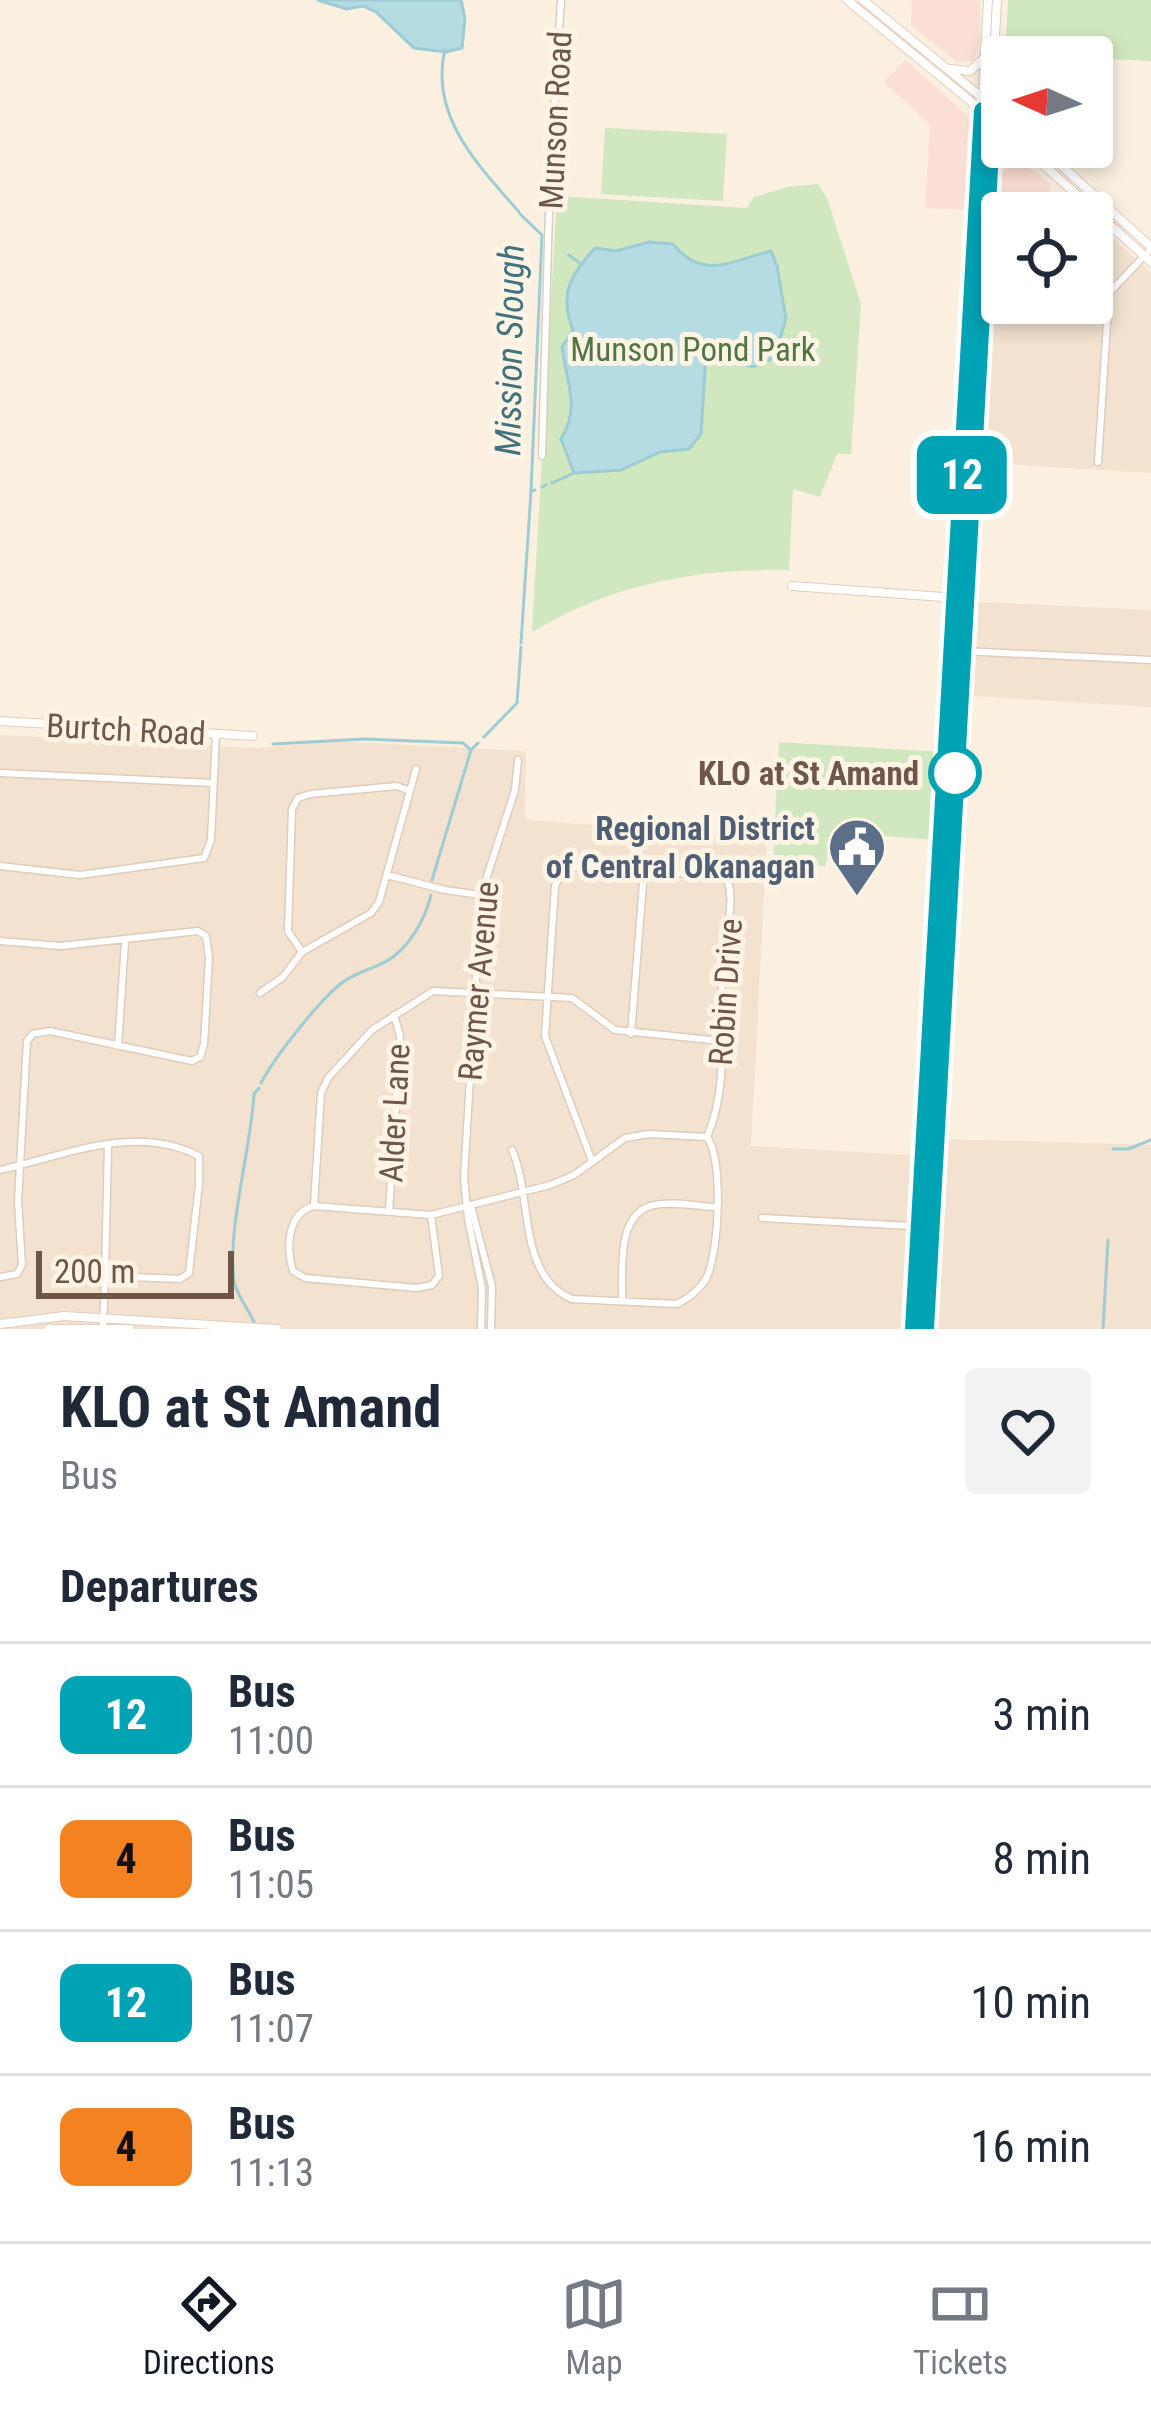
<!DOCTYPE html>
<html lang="en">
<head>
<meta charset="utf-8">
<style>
	:root { --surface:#fff; --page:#f2f2f3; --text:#1f2937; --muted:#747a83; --line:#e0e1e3; --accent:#111827 }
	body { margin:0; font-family:"Roboto Condensed",sans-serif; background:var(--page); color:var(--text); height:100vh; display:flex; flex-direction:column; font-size:45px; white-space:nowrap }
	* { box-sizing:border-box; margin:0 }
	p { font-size:39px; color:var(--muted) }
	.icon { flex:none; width:66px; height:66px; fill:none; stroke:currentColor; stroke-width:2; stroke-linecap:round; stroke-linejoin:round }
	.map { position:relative; height:1329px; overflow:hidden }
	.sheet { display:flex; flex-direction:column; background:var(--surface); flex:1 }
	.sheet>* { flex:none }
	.badge { padding:0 24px; border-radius:18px; font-size:42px; line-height:78px }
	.needle { width:78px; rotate:273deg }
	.tools { position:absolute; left:981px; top:36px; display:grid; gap:24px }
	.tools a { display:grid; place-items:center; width:132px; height:132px; border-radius:12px; background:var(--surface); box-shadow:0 6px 18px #0003; font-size:60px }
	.scale { position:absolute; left:36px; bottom:30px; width:198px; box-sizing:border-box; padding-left:12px; border:6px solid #705649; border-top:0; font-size:33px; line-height:42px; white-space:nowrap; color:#705649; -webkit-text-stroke:9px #fef4e5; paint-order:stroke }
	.map>.badge { position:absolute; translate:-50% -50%; box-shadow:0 0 0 6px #fff }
	h2 { padding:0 60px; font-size:45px; line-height:108px }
	.round { display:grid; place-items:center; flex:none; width:126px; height:126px; border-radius:12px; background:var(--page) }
	.summary { display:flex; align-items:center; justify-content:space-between; height:204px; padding:0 60px }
	h1 { font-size:57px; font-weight:700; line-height:90px }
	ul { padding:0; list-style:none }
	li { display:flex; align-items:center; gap:36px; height:144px; padding:0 60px; border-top:3px solid var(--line) }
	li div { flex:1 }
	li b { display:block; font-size:45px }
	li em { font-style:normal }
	li .badge { min-width:132px; font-weight:700; text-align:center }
	.tabs { display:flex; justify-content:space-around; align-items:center; height:168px; border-top:3px solid var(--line); background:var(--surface); font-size:33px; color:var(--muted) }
	.tabs a { display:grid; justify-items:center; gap:6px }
	.tabs .active { color:var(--accent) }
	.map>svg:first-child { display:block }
	.residential { fill:#f2e2cf }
	.commercial { fill:#fbdfd4 }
	.green { fill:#d0e7c0 }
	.water { fill:#b6dce3; stroke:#9dccd4; stroke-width:3 }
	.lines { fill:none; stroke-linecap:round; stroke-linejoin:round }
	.stream { stroke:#9dccd4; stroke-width:3 }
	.street-casing { stroke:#deccbd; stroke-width:9 }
	.secondary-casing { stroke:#e3cdbb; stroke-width:10 }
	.street { stroke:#fff; stroke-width:6 }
	.secondary { stroke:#fff; stroke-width:8 }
	.line-casing { stroke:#fff; stroke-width:27 }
	.line { stroke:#00a3b4; stroke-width:18 }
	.stop-dot { fill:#fff; stroke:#00a3b4; stroke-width:6 }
	.labels { text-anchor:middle; stroke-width:10; stroke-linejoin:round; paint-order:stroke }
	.street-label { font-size:33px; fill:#705649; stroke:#fef4e5 }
	.park-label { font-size:33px; fill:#517642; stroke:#fef4e5 }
	.stop-label { font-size:33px; font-weight:bold; fill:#705649; stroke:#fef4e5; text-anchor:end }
	.service-label { font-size:33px; font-weight:bold; fill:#4e5e75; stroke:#fef4e5; text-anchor:end }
	.water-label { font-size:36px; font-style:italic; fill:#41737c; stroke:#fef4e5 }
</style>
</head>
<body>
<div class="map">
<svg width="1151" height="1329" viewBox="0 0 1151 1329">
	<rect width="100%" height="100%" fill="#fbf0e0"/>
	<path class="residential" d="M1000,217L1002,303H1092V220L1151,272V473L986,463Z
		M979,602L1151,610V707L974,696Z
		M0,735L258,748L334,741L526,751L525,820L767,837L751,1146L911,1155L943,1139L1151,1145V1329H0Z"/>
	<path class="commercial" d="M912,0H980V44L974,60L958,63L911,25Z
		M905,60L968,116L974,145L970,210L925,208L930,124L884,82Z
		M1021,161L1050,183L1048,213H1002L1000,217L1002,173L1012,162Z"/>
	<path class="green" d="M1008,0H1151V61L1005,54Z
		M605,128L727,134L723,201L601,194Z
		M818,184L827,198L861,304L851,454H837L820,497L793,489L789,570C696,568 612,584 532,632L557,196L747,208L754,197L787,187Z
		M779,742L941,752L936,840L883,836L862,850L828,849L826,866L773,864Z"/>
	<path class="water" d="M317,0H461L465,18L462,48L446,52L414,48L376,12L363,6L347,9Z
		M649,242L673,244C703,281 730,261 771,251L777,266L786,319L774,358L753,367L706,355L701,434L689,449L660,452L621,470L574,473L561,439C581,408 566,381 562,347L573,330C559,294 570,275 595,248L616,251Z"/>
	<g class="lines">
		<path class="stream" d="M445,49C429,116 478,165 519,212
			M520,214L542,235L531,491
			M569,255L582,265
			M552,483L574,473
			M542,487L546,485
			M521,643L531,491L535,490
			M484,737L517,703L521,647
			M273,744L364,739L463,743L471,750
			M432,880L471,750L478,743
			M261,1083C274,1058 320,999 343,982C355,973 372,969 385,962C408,950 425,920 431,895
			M1113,1149H1128L1151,1140
			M254,1322C248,1308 236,1295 234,1280C227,1229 251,1149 254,1094L259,1088
			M1103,1329L1108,1240"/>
		<defs>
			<path id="street" d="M542,456L550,175L561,0
				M1098,462L1109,293L1151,249
				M963,651L1151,660
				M0,773L213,783
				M0,866L80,875L204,858L211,840L216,734
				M387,875L445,890L481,895
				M0,941L61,946L198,931L206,936L209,958L204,1044L200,1057L192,1061L50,1031L33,1034L27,1041L18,1201L22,1265L17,1274L0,1277
				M302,952L288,931L292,809L298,798L310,794L397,786L410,791
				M260,993L283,977L302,952L371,913L379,902L416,769
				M631,1034L644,871
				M118,1046L125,942
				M512,1150C533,1197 517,1276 572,1299L677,1304C690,1298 698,1291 706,1279C719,1254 724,1159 707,1137
				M592,1161L545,1036L555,886L561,874L572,867L715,875L728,881C735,905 725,932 723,957C718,1015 731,1083 707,1137
				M0,1170C64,1156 134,1123 199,1156V1184L189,1273L180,1279L105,1276L108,1145
				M314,1205L321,1093L328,1078L372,1030L433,991L572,998L615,1030L721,1041
				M472,1210L492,1286L491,1329
				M389,1212L400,1036L394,1015
				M431,1215L439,1276L432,1285L417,1288L305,1278L293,1271C286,1247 287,1213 314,1206L431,1215L550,1185L574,1175L625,1138L649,1134L707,1137
				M762,1218L930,1227
				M622,1302C623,1273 615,1213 654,1205C672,1201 696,1206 714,1207
				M103,1327L105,1276
				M481,1329L482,1288L468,1219L464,1178L481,895L515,790L518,760"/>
			<path id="secondary" d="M847,0L1002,127
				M863,0L1002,114
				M950,69L970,71L983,59
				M1024,147L1151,262
				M1041,147L1151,247
				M992,163L1006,150L1025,152
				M792,586L957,598
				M0,721L253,736
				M0,1324L64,1316L277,1329
				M48,1329H130
				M914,1329L988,0
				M925,1329L997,0"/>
		</defs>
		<use href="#street" class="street-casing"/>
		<use href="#secondary" class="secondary-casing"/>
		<use href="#street" class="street"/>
		<use href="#secondary" class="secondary"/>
	</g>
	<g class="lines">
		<defs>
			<path id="line" d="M914,1329L983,111L991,118V132L925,1329"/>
		</defs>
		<use href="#line" class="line-casing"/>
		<use href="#line" class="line"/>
	</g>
	<defs>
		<symbol id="civic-pin" viewBox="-11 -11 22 30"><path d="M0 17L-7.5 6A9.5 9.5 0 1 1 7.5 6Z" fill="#5c6f8a" stroke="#fef4e5"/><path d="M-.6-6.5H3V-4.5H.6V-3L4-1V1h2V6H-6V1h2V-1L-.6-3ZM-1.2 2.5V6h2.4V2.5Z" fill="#fff"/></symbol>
	</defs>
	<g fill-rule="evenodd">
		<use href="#civic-pin" x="824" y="814" width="66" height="90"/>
	</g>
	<circle class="stop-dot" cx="955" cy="773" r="24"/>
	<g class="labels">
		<g class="street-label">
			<text transform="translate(555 120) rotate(-87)" y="12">Munson Road</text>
			<text transform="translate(126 729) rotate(3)" y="12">Burtch Road</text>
			<text transform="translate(478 981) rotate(-85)" y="12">Raymer Avenue</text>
			<text transform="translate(725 992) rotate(-86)" y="12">Robin Drive</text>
			<text transform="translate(394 1113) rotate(-87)" y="12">Alder Lane</text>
		</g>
		<g class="park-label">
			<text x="693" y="361">Munson Pond Park</text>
		</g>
		<g class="stop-label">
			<text x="919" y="785">KLO at St Amand</text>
		</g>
		<g class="service-label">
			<text x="815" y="840">Regional District<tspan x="815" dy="38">of Central Okanagan</tspan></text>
		</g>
		<g class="water-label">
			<text transform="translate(509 350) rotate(-89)" y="13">Mission Slough</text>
		</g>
	</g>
</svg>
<div class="tools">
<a><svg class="needle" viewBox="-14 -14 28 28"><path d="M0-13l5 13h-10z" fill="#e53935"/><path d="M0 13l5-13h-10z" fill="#747a83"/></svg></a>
<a><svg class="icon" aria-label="locate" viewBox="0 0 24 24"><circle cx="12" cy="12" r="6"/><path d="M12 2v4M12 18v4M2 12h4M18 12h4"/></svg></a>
</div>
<div class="scale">200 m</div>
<b class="badge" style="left:962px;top:475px;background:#00a3b4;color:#fff">12</b>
</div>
<section class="sheet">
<div class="summary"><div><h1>KLO at St Amand</h1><p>Bus</p></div><a class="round"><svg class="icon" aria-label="heart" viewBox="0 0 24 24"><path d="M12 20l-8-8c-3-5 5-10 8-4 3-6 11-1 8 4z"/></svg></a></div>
<h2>Departures</h2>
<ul>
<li><span class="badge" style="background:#00a3b4;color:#fff">12</span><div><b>Bus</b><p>11:00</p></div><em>3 min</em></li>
<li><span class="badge" style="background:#f58220;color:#111">4</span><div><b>Bus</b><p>11:05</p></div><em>8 min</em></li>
<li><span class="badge" style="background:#00a3b4;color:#fff">12</span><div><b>Bus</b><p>11:07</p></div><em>10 min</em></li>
<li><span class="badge" style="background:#f58220;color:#111">4</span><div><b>Bus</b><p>11:13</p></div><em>16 min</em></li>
</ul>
</section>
<nav class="tabs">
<a class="active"><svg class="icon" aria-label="directions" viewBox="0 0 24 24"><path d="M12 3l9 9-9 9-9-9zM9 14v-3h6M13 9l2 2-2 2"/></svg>Directions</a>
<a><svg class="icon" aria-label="map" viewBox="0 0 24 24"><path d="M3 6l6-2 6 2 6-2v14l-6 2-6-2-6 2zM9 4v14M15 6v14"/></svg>Map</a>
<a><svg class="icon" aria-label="tickets" viewBox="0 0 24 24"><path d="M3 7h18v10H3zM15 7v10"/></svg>Tickets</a>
</nav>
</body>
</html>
